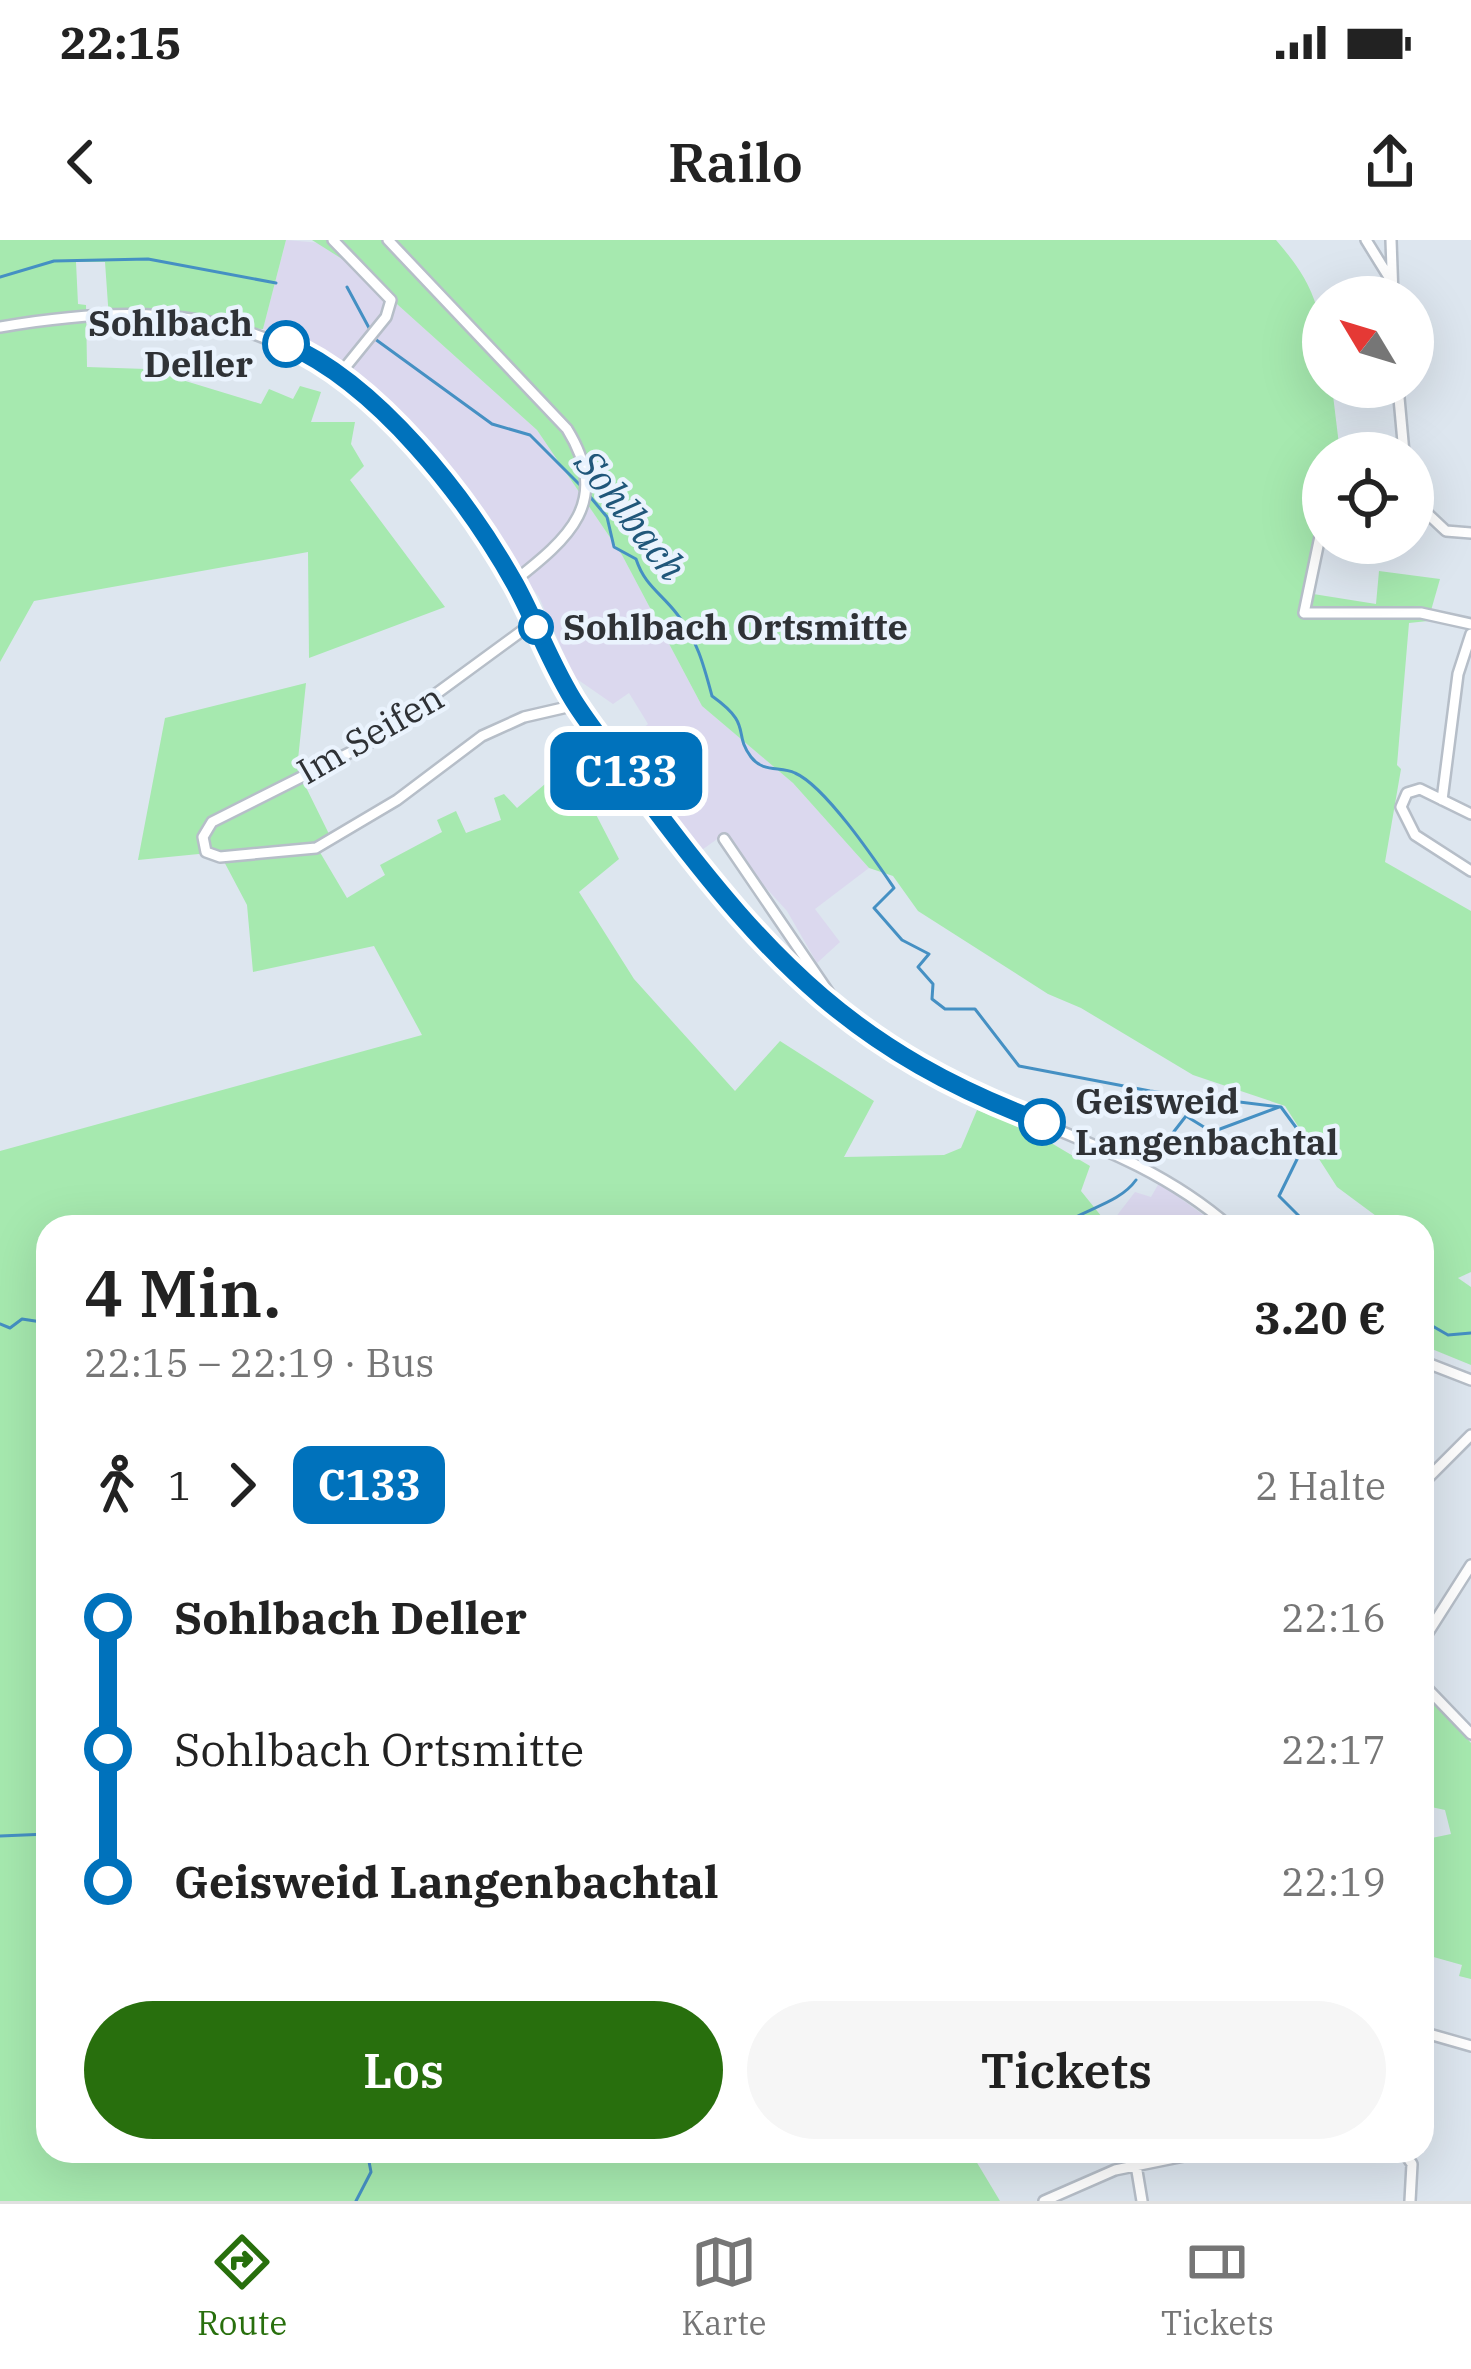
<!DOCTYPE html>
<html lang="de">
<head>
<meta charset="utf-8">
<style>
	:root { --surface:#fff; --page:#f6f6f6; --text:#222; --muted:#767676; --line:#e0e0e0; --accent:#286f0d }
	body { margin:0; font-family:"IBM Plex Serif",serif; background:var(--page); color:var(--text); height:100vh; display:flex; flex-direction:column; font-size:45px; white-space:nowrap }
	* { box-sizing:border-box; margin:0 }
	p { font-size:39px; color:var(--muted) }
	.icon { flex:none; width:66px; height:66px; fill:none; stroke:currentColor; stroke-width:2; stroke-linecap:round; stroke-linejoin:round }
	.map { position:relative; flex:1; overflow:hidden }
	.details { position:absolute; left:36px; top:975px; width:1398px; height:948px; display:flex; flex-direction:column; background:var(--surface); border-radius:36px; box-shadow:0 12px 48px #0002 }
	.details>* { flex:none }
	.badge { padding:0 24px; border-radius:18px; font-size:42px; line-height:78px }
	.needle { width:78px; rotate:308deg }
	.buttons { position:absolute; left:1302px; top:36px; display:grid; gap:24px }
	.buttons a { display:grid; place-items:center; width:132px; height:132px; border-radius:50%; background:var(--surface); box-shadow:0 12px 48px #0002; font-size:60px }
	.map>.badge { position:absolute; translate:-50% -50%; box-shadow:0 0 0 6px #fff }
	.legs { display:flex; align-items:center; gap:18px; height:132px; padding:0 48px; font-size:39px }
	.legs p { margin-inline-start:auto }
	.head { display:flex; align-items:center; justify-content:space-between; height:204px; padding:0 48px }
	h1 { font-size:66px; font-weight:600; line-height:90px }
	.cta { display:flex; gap:24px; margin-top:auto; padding:24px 48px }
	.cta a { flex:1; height:138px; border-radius:72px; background:var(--accent); color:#fff; font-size:48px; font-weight:600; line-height:138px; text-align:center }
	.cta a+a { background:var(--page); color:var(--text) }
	ul { padding:0 48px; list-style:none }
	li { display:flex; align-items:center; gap:42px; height:132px; font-size:45px }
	li i { display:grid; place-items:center; width:18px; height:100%; margin:0 15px; background:currentColor }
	li i::after { content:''; width:30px; height:30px; margin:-15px; border:9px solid; border-radius:50%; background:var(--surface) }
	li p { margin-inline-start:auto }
	li:first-child i { background:linear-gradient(#0000 50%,currentColor 0) }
	li:last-child i { background:linear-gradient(currentColor 50%,#0000 0) }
	.status { display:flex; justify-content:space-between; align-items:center; height:84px; padding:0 60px; background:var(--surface); direction:ltr }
	.status svg { height:33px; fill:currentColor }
	header { display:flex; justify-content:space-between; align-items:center; height:156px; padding:0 48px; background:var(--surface); font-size:54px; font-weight:600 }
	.tab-bar { display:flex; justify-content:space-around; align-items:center; height:168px; border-top:3px solid var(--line); background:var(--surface); font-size:33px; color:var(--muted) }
	.tab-bar a { display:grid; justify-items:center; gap:6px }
	.tab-bar .on { color:var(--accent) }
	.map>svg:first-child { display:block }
	.commercial { fill:#dbd8ee }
	.green { fill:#a6e9af }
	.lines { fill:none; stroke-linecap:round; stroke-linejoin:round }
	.stream { stroke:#4590c3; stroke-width:3 }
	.minor-casing { stroke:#b6bec8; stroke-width:14 }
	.minor { stroke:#fff; stroke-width:9 }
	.line-1-casing { stroke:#fff; stroke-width:27 }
	.line-1 { stroke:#0072bc; stroke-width:18 }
	.stop-1-dot { fill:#fff; stroke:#0072bc; stroke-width:6 }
	.labels { text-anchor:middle; stroke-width:9; stroke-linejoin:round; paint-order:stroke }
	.stop-label { font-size:36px; font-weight:bold; fill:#2f3236; stroke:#eaf3fd; text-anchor:start }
	.street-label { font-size:36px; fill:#2f3236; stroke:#eaf3fd }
	.water-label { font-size:39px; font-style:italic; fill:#20577a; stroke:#eaf3fd }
</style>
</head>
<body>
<div class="status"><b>22:15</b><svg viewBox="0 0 49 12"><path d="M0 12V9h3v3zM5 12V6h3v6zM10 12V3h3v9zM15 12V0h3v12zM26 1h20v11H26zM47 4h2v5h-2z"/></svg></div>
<header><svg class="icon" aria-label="back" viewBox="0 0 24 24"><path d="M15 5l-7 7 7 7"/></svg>Railo<svg class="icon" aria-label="share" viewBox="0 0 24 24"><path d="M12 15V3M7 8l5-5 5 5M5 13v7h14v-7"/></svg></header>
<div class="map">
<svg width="1471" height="1961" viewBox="0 0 1471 1961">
	<rect width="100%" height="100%" fill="#dde6ef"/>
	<path class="commercial" d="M286,0L321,3L358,29L537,190L622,315L702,466L793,543L869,628L815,669L840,702L817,723L787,671L720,597L699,612L634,526L645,515L632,497L648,484L629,453L613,464L574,437L539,357L411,195L303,101L263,89Z
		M1159,943L1220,987H1108L1135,952L1151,957Z"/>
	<path class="green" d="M0,0H286L263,89L109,79L105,22H76L78,64L86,65L87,127L146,129L261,164L269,149L293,159L300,146L321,152L311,182H355L351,204L364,226L350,240L445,367L309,418L308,312L34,361L0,422Z
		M312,0H1276C1322,53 1323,79 1323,147H1332L1340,213H1323V290L1307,353L1376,364L1379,331L1440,339L1428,381L1409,383L1397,525L1401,529L1385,622L1471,671V1032L1458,1038L1471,1047V1125L1422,1105V987H1391L1337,947L1285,866L1193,835L1081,768L1048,754L918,671L893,636L869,628L793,543L702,466L622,315L537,190L358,29Z
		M306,443L297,529L329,594L318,609L347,658L385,635L380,625L442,592L437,580L456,571L466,593L501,580L494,558L504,554L517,568L552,538L589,561L619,619L579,652L634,739L735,851L780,801L874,861L844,917L944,915L961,908L977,870L1031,891L1090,926L1081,951L1110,987H48V1911H970L1000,1961H0V911L422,795L374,706L253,732L247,665L219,612L138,620L165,478Z
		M1422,1448L1471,1503V1739L1459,1736L1462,1725L1430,1716L1422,1744V1600L1451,1594L1445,1570L1422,1565Z"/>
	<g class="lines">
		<path class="stream" d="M0,37L54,21L148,19L276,43
			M347,47L375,99L492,184L530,195L581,246
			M587,253L607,277L614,307L636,319C645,346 660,352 677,374C697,399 704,426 712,456C754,486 732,492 751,517C763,533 780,526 795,533C825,546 875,620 894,648L874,668L902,700L929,714L918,727L933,744L932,759L945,769H975L1019,826L1150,851L1281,867L1306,901L1279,956L1310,987
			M1155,916L1186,876L1212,892L1279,867
			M1059,987C1083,969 1119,964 1136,940
			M1422,1080L1448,1095L1471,1093
			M0,1084L10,1088L22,1079L48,1083
			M0,1596L48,1594
			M356,1961L371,1932L367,1911"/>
		<defs>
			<path id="minor" d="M333,0L391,60L386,77L339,135
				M388,0L567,189C612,262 569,298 513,342
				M1366,0L1392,42
				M1391,0L1393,57
				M0,87C190,54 312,80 436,234C464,269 493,305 515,344C537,384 552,428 577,466C599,501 628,534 653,567C698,627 743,691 799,741C854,789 923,833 990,862C1074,898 1160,925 1230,987
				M1398,147L1404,213
				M1413,260L1446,291L1471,293
				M1323,282L1304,373H1421L1471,384
				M534,382L369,503L212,582L203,597L206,612L220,617L316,608L397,560L482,496L524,477L576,465
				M1442,560L1458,434L1471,394
				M1471,574L1420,549L1407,553L1401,567L1415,595L1471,631
				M724,599L844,775
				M1422,1121L1471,1140
				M1422,1244L1471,1195
				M1422,1402L1471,1325
				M1422,1443L1471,1494
				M1422,1792L1471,1806
				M1403,1911L1412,1924L1410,1961
				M1136,1925L1142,1961
				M1044,1961L1115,1930L1209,1911"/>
		</defs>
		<use href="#minor" class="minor-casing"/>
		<use href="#minor" class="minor"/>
	</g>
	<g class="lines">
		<defs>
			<path id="line-1" d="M286,104C377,143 467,258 515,344C537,384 552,428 577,466C600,501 628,534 654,568C770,722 857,813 1042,882"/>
		</defs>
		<use href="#line-1" class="line-1-casing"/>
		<use href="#line-1" class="line-1"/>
	</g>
	<g class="stop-1-dot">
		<circle cx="286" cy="104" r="21"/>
		<circle cx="536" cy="387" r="15"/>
		<circle cx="1042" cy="882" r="21"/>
	</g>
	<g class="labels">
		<g class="stop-label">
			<text x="253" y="96" text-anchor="end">Sohlbach<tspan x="253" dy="41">Deller</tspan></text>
			<text x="563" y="400">Sohlbach Ortsmitte</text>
			<text x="1075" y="874">Geisweid<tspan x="1075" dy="41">Langenbachtal</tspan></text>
		</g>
		<g class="street-label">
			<text transform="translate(370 494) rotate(-30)" y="13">Im Seifen</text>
		</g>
		<g class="water-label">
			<text transform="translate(631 275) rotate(52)" y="14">Sohlbach</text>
		</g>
	</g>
</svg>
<div class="buttons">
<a><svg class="needle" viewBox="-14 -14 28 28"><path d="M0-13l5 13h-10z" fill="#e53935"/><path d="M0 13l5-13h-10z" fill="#767676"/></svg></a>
<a><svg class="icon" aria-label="locate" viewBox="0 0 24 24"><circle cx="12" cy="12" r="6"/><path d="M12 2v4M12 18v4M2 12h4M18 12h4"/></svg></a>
</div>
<b class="badge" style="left:626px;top:531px;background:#0072bc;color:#fff">C133</b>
<section class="details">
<div class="head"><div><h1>4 Min.</h1><p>22:15 – 22:19 · Bus</p></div><b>3.20 €</b></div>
<div class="legs"><svg class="icon" aria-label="walk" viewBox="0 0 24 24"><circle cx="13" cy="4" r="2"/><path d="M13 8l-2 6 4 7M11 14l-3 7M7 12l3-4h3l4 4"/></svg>1<svg class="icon" aria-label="forward" viewBox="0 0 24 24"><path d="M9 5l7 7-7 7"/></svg><b class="badge" style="background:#0072bc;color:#fff">C133</b><p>2 Halte</p></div>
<ul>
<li><i style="color:#0072bc"></i><b>Sohlbach Deller</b><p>22:16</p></li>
<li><i style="color:#0072bc"></i><span>Sohlbach Ortsmitte</span><p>22:17</p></li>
<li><i style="color:#0072bc"></i><b>Geisweid Langenbachtal</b><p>22:19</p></li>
</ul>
<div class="cta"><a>Los</a><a>Tickets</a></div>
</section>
</div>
<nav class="tab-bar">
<a class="on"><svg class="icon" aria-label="directions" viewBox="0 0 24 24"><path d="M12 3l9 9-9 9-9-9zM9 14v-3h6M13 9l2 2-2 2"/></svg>Route</a>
<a><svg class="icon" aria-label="map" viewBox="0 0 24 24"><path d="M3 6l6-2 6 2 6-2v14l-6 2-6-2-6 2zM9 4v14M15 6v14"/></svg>Karte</a>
<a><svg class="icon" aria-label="tickets" viewBox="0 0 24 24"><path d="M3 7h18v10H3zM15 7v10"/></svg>Tickets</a>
</nav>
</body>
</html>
